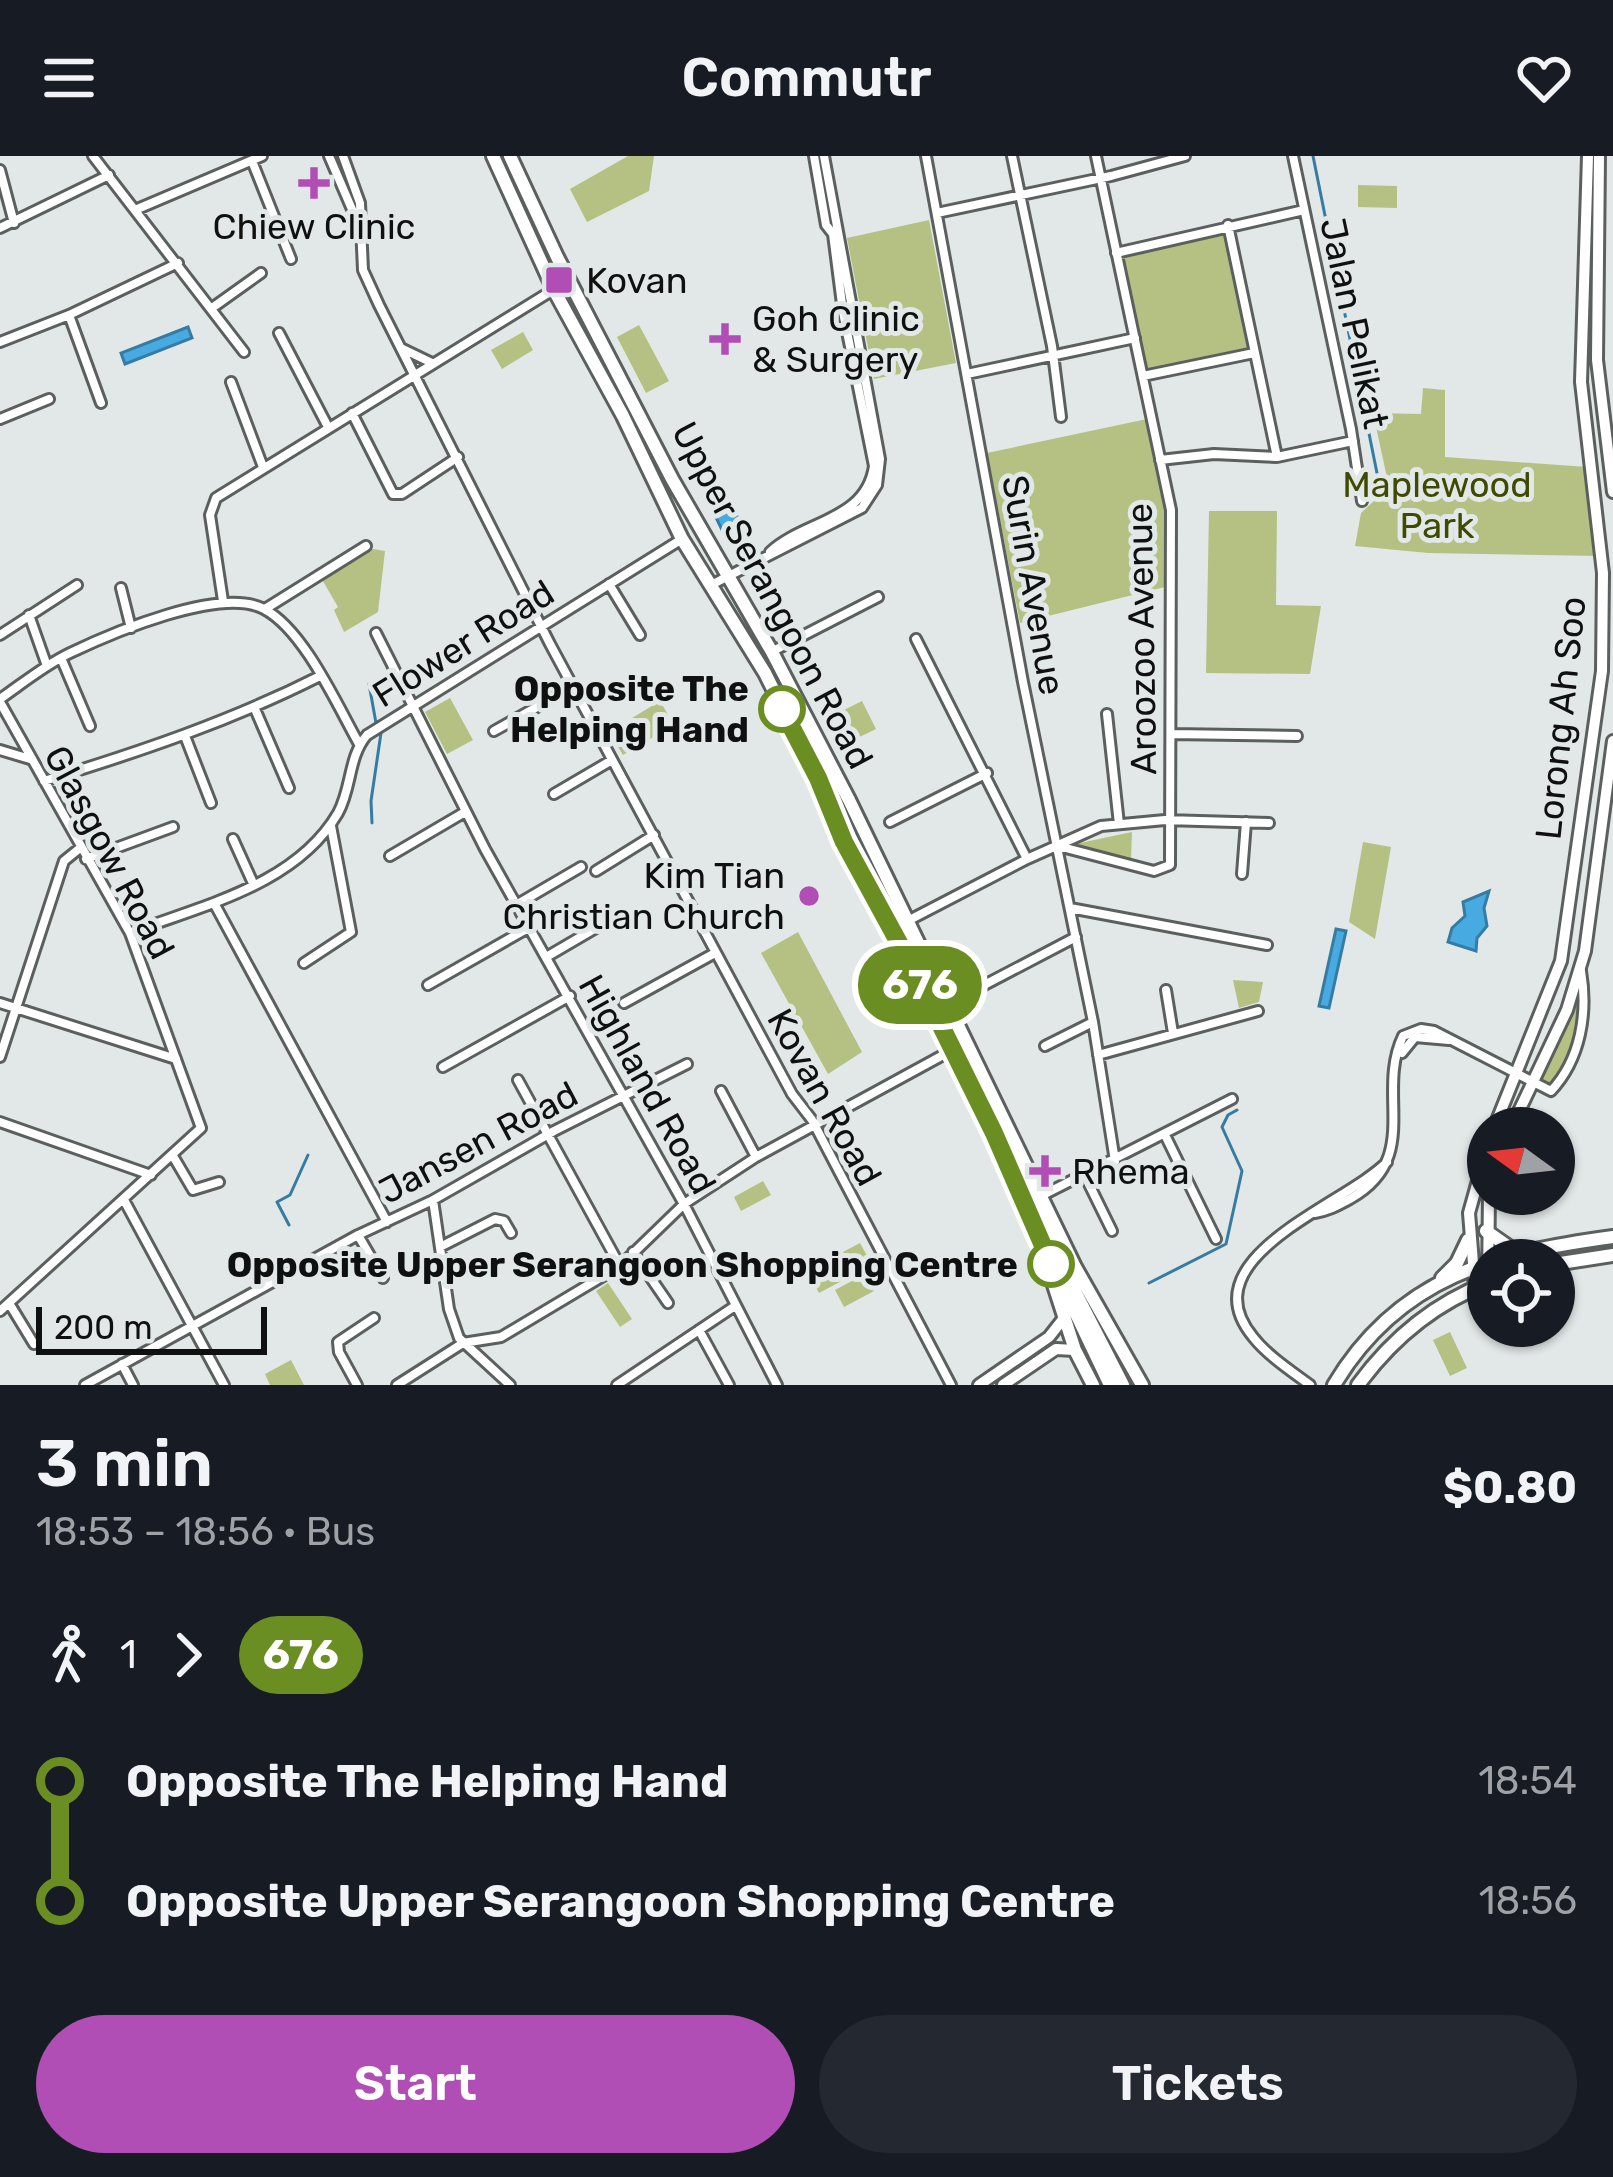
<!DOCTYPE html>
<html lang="en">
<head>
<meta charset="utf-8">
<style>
	:root { --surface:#171b24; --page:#242831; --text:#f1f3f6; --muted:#9ea1a6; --accent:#b04eb6 }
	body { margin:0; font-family:Rubik,sans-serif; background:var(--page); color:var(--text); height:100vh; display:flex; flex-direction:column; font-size:45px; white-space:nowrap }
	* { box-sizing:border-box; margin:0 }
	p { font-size:39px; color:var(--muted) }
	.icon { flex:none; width:66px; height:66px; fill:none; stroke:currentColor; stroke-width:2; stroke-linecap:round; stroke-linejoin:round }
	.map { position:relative; height:1229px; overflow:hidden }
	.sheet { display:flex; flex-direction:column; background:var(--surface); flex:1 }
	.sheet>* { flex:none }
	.badge { padding:0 24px; border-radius:39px; font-size:42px; line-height:78px }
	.needle { width:78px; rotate:285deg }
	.buttons { position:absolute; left:1467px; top:951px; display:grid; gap:24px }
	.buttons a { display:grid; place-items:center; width:108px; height:108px; border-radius:50%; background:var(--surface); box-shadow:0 3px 9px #0004; font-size:60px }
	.scale { position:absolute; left:36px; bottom:30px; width:231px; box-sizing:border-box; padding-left:12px; border:6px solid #0f1110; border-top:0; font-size:33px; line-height:42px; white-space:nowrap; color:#0f1110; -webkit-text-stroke:9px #e2e8e7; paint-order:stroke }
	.map>.badge { position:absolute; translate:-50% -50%; box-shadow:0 0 0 6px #fff }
	.legs { display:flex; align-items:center; gap:18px; height:132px; padding:0 36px; font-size:39px }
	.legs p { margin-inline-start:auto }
	.headline { display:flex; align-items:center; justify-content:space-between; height:204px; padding:0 36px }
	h1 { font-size:66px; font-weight:600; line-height:90px }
	.primary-button { display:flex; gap:24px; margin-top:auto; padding:24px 36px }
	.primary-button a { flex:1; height:138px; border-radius:72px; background:var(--accent); color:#fff; font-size:48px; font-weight:600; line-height:138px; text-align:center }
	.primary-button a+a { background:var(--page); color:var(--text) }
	ul { padding:0 36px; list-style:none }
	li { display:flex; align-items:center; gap:42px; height:120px; font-size:45px }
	li i { display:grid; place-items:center; width:18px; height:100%; margin:0 15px; background:currentColor }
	li i::after { content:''; width:30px; height:30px; margin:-15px; border:9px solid; border-radius:50%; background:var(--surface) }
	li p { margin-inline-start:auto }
	li:first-child i { background:linear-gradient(#0000 50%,currentColor 0) }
	li:last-child i { background:linear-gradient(currentColor 50%,#0000 0) }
	header { display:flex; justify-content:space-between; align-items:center; height:156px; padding:0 36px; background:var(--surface); font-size:54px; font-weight:600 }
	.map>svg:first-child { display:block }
	.green { fill:#b4c182 }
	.water { fill:#47aae1; stroke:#367ca2; stroke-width:3 }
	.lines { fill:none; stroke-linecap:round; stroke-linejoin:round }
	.stream { stroke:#367ca2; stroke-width:3 }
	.minor-casing { stroke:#5b605f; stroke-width:14 }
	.secondary-casing { stroke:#5b605f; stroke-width:16 }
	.primary-casing { stroke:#5b605f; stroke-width:18 }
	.minor { stroke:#fff; stroke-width:8 }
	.secondary { stroke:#fff; stroke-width:10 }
	.primary { stroke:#fff; stroke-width:12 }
	.line-1-casing { stroke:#fff; stroke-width:27 }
	.line-1 { stroke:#6b8e23; stroke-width:18 }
	.poi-dot { fill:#b04eb6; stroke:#e2e8e7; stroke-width:4.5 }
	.stop-1-dot { fill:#fff; stroke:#6b8e23; stroke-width:6 }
	.labels { text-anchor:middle; stroke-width:10; stroke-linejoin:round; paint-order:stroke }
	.poi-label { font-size:36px; fill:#0f1110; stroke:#e2e8e7; text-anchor:start }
	.street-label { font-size:36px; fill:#0f1110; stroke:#e2e8e7 }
	.park-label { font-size:36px; fill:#3f4900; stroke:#e2e8e7 }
	.stop-label { font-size:36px; font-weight:bold; fill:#0f1110; stroke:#e2e8e7; text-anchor:end }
</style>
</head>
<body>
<header><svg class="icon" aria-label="menu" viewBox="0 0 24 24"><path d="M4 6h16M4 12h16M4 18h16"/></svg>Commutr<svg class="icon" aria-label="heart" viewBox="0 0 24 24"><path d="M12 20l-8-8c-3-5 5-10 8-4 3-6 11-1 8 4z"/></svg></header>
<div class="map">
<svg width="1613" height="1229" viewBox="0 0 1613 1229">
	<rect width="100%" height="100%" fill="#e2e8e7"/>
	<path class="green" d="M628,0H654L649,35L587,66L570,33Z
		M1358,29L1397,30V52L1358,51Z
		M929,64L956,207L874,223L847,82Z
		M1224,75L1250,194L1146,216L1122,98Z
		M639,169L669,225L646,237L617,181Z
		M523,176L533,194L502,213L491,194Z
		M1423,232L1445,234V301L1588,311L1599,400L1428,397L1355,390L1361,357L1389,331L1373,257L1421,258Z
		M1147,263L1168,354L1165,431L1020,467L987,297Z
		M1209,355H1277L1276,449L1321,450L1310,518L1206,517Z
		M367,392L385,395L378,456L344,476L334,454L338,451L320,420Z
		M450,542L473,584L447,598L425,556Z
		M660,545L674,569L623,599L609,576Z
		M862,545L876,573L841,590L828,562Z
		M1132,676L1131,705L1075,688Z
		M1363,686L1391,691L1375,783L1349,766Z
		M798,776L862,896L828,918L761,797Z
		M1233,824L1263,826L1259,846L1239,852Z
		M1576,837L1580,838C1578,873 1571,903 1550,931L1539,925L1571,859Z
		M763,1025L771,1039L741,1055L734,1041Z
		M860,1087L872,1109L819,1137L807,1115Z
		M865,1118L874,1135L844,1151L835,1134Z
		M608,1127L632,1163L620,1171L596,1135Z
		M1450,1176L1467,1212L1450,1220L1433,1184Z
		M291,1204L304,1229H270L265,1218Z"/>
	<path class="water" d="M188,171L192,182L125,208L121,197Z
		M726,339L741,368L728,375L722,374L710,349Z
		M1489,735L1484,752L1487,770L1477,782L1476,795L1448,786L1452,772L1465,760L1463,746Z
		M1336,773L1346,775L1329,852L1319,850Z"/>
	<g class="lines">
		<path class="stream" d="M1313,0L1380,332
			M369,528L376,567
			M372,667L371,645L381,577
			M289,1069L277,1046L290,1039L308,999
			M1149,1127L1226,1088L1242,1015L1222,971L1228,959L1237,954"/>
		<defs>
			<path id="minor" d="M93,0L244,196
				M329,0L357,65
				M343,0L360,47L363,114L379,149L550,488L792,938L812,964L951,1229
				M926,0L1023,526L1093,866L1115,1005
				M1012,0L1052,190L1061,261
				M1293,0L1351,273L1362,345
				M252,5L291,103
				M0,14L14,67
				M135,54L262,0
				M937,57L1111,20L1185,0
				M1228,69L1277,301
				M0,72L109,19
				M1116,97L1304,54
				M212,152L261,117
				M69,159L101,247
				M279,177L328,271
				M0,186L69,159L178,107
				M403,193L432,207
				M967,218L1135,182
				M1143,220L1254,197
				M231,226L263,311
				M352,257L393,338H402L458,301
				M0,263L49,243
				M1160,304L1214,298L1277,301L1353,285
				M770,396C804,364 866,365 874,310L843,156L833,78L826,69L814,0
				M609,428L640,479
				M711,429L862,352L877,329L880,303L824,0
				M121,432L131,472
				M223,445L210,359L216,342L553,134
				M265,453L366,390
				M29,459L47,510
				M376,477L485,693L685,1050L777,1229
				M0,479L77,429
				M916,483L1027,703
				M773,495L878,441
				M61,502L90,570
				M0,543C23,527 45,509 70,497C112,477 221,430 264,453C304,474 337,549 359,588
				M0,546L130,777L201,972L0,1155
				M255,553L289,632
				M1107,558L1119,668
				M494,575L573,531
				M1171,578L1297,580
				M185,580L211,647
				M0,594L30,603
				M44,625C139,596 231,565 320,520
				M554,638L612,604
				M890,666L987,617
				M233,683L252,725
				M1058,690L1154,715L1170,709L1171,354L1096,0
				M390,700L465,656
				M86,703L173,671
				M596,715L654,679
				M1242,718L1246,666
				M214,747L387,1066
				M516,749L581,711
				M1070,752L1267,789
				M892,773L1027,703L1101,670L1165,664L1269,667
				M130,777C203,749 296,729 338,657C352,632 348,601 367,579L682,383
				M548,800L601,769
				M304,807L351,776L331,670
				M428,829L530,771
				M1166,834L1173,877
				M0,847L176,903
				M624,847L715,797
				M948,848L1076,781
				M1045,890L1093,866
				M1402,897L1415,881L1449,884
				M1098,899L1258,855
				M0,901L64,705L80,692
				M443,911L570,840
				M518,924L620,1110
				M721,935L756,1001
				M0,966L151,1019
				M1165,979L1216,1083
				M173,1000L193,1034L219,1026
				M1084,1018L1112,1075
				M1041,1040L1232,943
				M124,1044L224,1229
				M433,1044L449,1153L459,1182L510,1229
				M1315,1057C1329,1055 1338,1049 1350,1043C1423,1002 1375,938 1403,880L1421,873L1434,875L1551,935C1581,903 1588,857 1581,815
				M358,1079L383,1122
				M440,1091L495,1063L504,1065L511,1077
				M633,1096L668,1147
				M9,1147L34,1188
				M699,1174L729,1229
				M122,1208L133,1229
				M85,1229L358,1079L433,1044L554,975L687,908
				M357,1229L339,1196L338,1186L374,1162
				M397,1229L463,1187L501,1181L620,1110L684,1048L756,1001L956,892
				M617,1229L735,1150
				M1310,1229C1291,1215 1267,1199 1253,1181C1187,1101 1345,1049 1387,1006"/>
			<path id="secondary" d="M1599,0L1597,204L1613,336
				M1494,972L1561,805L1602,515L1603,417L1581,226L1588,0
				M1511,972L1567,854L1585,795L1613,585
				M1488,1127L1489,1038
				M1475,1132L1469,1057L1488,989
				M979,1229L1049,1181L1064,1162
				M1003,1229L1056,1193L1075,1194"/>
			<path id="primary" d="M493,0L554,134L623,260L682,383L765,517L818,623L843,686L911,809L994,977L1044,1098L1075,1194L1093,1229
				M510,0L557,101L672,323L772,496L849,644L1075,1111L1142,1229
				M1047,1071L1060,1106L1123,1229
				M1486,1075L1516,1096
				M1554,1108L1613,1099
				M1056,1116L1110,1229
				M1442,1122L1457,1107L1468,1084
				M1334,1229C1399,1120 1496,1097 1613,1081
				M1358,1229C1391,1184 1435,1147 1488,1127"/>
		</defs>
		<use href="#minor" class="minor-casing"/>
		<use href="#secondary" class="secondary-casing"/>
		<use href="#primary" class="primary-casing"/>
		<use href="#minor" class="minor"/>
		<use href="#secondary" class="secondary"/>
		<use href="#primary" class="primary"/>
	</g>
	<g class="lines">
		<defs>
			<path id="line-1" d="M782,553L818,622L844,686L911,809L994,977L1051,1108"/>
		</defs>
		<use href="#line-1" class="line-1-casing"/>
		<use href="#line-1" class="line-1"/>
	</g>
	<g class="poi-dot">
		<path d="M308 9h12v12h12v12h-12v12h-12v-12h-12v-12h12z"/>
		<rect x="544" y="109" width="30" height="30" rx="6"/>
		<path d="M719 165h12v12h12v12h-12v12h-12v-12h-12v-12h12z"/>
		<circle cx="809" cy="740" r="12"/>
		<path d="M1039 997h12v12h12v12h-12v12h-12v-12h-12v-12h12z"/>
	</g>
	<g class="stop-1-dot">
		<circle cx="782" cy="553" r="21"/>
		<circle cx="1051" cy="1108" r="21"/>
	</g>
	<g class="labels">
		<g class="poi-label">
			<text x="314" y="83" text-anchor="middle">Chiew Clinic</text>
			<text x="586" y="137">Kovan</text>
			<text x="752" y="175">Goh Clinic<tspan x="752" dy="41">&amp; Surgery</tspan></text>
			<text x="785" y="732" text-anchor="end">Kim Tian<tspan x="785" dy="41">Christian Church</tspan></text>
			<text x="1072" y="1028">Rhema</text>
		</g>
		<g class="street-label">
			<text transform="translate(1355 167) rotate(78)" y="13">Jalan Pelikat</text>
			<text transform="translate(1034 429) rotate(80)" y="13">Surin Avenue</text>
			<text transform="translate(773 439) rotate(62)" y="13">Upper Serangoon Road</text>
			<text transform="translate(1141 483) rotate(-91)" y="13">Aroozoo Avenue</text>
			<text transform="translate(463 487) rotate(-32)" y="13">Flower Road</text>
			<text transform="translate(1560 562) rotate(-84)" y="13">Lorong Ah Soo</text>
			<text transform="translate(110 696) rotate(62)" y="13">Glasgow Road</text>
			<text transform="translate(648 928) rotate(61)" y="13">Highland Road</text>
			<text transform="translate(825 941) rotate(61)" y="13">Kovan Road</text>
			<text transform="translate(478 986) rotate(-28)" y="13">Jansen Road</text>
		</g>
		<g class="park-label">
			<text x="1437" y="341">Maplewood<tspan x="1437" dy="41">Park</tspan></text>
		</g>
		<g class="stop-label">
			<text x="749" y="545">Opposite The<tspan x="749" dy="41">Helping Hand</tspan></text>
			<text x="1018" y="1121">Opposite Upper Serangoon Shopping Centre</text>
		</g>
	</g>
</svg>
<div class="buttons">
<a><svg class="needle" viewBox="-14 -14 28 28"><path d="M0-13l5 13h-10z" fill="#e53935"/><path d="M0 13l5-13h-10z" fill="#9ea1a6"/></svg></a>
<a><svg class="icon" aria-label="locate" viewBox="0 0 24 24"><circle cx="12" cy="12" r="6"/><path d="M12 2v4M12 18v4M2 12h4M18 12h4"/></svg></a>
</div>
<div class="scale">200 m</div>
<b class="badge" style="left:920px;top:829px;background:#6b8e23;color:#fff">676</b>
</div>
<section class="sheet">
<div class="headline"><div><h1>3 min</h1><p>18:53 – 18:56 · Bus</p></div><b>$0.80</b></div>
<div class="legs"><svg class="icon" aria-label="walk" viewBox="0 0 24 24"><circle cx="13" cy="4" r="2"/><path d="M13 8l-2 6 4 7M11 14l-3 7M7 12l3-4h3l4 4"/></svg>1<svg class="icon" aria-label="forward" viewBox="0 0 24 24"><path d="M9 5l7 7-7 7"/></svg><b class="badge" style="background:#6b8e23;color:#fff">676</b></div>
<ul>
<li><i style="color:#6b8e23"></i><b>Opposite The Helping Hand</b><p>18:54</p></li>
<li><i style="color:#6b8e23"></i><b>Opposite Upper Serangoon Shopping Centre</b><p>18:56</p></li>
</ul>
<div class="primary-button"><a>Start</a><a>Tickets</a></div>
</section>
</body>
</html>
